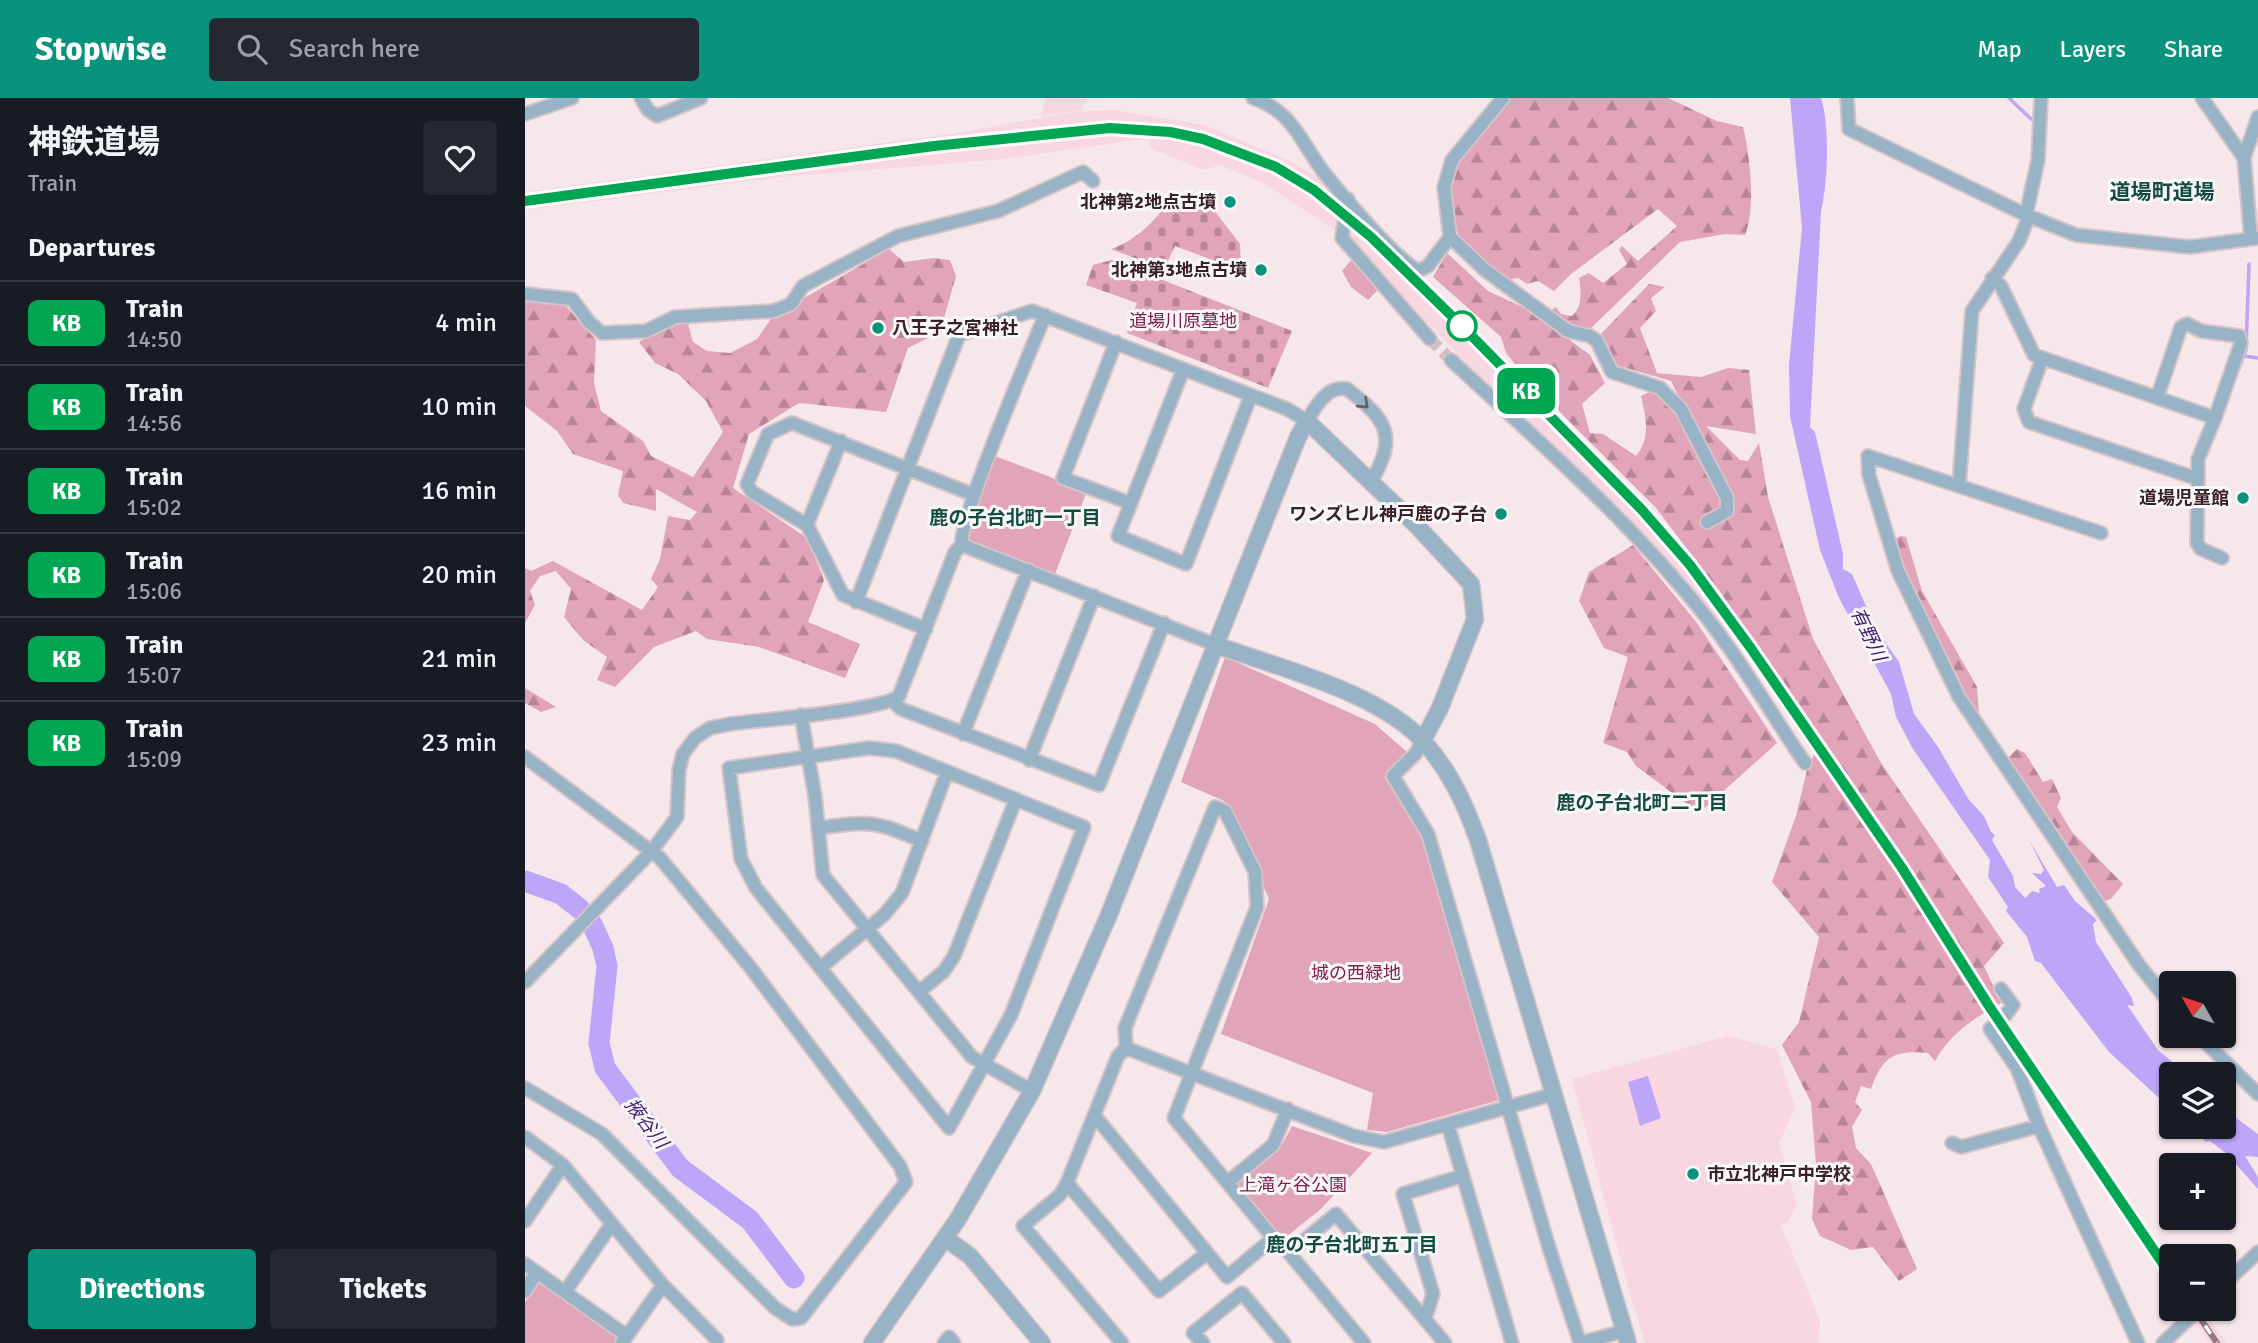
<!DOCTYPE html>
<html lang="en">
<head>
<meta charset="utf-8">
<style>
	:root { --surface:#171b24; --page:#242831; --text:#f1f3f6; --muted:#9ea1a6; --line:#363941; --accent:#09927c }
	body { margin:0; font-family:Signika,"Noto Sans JP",sans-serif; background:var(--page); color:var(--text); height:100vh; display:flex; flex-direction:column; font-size:26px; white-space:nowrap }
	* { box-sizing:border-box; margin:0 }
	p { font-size:23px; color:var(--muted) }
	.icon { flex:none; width:38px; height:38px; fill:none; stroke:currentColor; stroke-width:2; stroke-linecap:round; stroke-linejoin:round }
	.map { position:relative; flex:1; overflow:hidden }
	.drawer { display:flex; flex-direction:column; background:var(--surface); width:525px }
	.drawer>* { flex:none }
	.badge { padding:0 14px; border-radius:10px; font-size:24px; line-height:46px }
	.needle { width:46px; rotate:309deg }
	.fabs { position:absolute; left:1634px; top:873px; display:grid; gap:14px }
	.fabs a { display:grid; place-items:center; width:77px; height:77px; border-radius:7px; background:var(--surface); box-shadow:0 2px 5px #0004; font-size:35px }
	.map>.badge { position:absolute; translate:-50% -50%; box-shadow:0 0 0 4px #fff }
	h2 { padding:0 28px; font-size:26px; line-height:63px }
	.round { display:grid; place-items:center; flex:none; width:74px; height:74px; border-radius:7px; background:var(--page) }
	.summary { display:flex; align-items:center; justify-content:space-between; height:119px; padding:0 28px }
	h1 { font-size:33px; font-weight:700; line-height:52px }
	.action { display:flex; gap:14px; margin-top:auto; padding:14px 28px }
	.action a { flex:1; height:80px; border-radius:7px; background:var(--accent); color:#fff; font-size:28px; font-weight:700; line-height:80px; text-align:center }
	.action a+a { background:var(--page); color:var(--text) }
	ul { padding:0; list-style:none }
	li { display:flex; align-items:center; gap:21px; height:84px; padding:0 28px; border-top:2px solid var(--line) }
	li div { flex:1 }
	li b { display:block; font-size:26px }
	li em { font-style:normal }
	li .badge { min-width:77px; font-weight:700; text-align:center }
	header { display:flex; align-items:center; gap:42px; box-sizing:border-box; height:98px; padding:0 35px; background:var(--accent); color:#fff }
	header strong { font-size:33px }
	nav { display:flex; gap:38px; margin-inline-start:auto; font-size:24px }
	.search { width:490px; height:63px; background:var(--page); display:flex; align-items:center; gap:18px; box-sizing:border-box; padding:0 24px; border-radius:7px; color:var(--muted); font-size:26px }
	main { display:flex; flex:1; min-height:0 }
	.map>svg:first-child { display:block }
	.built { fill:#f8d7e1 }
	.green { fill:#e2a4b9 }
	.forest { fill:url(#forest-firs) }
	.cemetery { fill:url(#cemetery-stones) }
	.water { fill:#bda5f7 }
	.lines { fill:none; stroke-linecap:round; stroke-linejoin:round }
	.stream { stroke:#bda5f7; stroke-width:3.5 }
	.river { stroke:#bda5f7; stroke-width:21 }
	.minor-tunnel { stroke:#d0bfc4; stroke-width:12; stroke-dasharray:12 6; stroke-linecap:butt }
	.minor-casing { stroke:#d4c3c8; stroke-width:16 }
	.tertiary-casing { stroke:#d4c3c8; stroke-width:19 }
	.minor { stroke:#98b3c5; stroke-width:12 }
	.tertiary { stroke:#98b3c5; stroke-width:16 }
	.rail-casing { stroke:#907b81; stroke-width:6 }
	.rail { stroke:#f8f8f8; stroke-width:3.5; stroke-dasharray:10; stroke-linecap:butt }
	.oneway { stroke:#64626f }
	.line-casing { stroke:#fff; stroke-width:16 }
	.line { stroke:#00a651; stroke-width:10 }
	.poi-dot { fill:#09927c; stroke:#f8f8f8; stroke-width:2.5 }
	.stop-dot { fill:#fff; stroke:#00a651; stroke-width:3.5 }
	.labels { text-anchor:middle; stroke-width:6; stroke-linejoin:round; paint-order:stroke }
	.poi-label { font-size:18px; font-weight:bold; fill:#3a2029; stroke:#f8f8f8; text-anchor:end }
	.park-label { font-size:18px; fill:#851c4e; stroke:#f8f8f8 }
	.neighbourhood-label { font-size:19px; font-weight:bold; fill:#154c41; stroke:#f8f8f8 }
	.water-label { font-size:19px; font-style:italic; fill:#421b77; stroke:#f8f8f8 }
	.quarter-label { font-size:21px; font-weight:bold; fill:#154c41; stroke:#f8f8f8 }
</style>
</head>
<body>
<header>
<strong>Stopwise</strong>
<div class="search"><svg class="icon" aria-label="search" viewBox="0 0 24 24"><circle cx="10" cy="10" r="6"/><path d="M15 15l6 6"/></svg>Search here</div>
<nav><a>Map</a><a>Layers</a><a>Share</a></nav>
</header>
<main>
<section class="drawer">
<div class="summary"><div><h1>神鉄道場</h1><p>Train</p></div><a class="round"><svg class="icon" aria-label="heart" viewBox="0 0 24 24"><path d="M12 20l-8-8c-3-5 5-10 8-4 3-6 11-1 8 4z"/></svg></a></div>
<h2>Departures</h2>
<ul>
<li><span class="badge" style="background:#00a651;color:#fff">KB</span><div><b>Train</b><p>14:50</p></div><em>4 min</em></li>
<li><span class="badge" style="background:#00a651;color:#fff">KB</span><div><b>Train</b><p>14:56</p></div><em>10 min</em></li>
<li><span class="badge" style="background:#00a651;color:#fff">KB</span><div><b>Train</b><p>15:02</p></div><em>16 min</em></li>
<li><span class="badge" style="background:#00a651;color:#fff">KB</span><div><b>Train</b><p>15:06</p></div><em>20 min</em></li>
<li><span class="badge" style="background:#00a651;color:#fff">KB</span><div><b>Train</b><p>15:07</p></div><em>21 min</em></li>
<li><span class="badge" style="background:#00a651;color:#fff">KB</span><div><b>Train</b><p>15:09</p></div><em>23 min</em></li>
</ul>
<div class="action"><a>Directions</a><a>Tickets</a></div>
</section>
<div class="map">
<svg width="1733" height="1245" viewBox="0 0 1733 1245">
	<defs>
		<pattern id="forest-firs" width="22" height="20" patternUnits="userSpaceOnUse" patternTransform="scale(1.75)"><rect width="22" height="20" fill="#e2a4b9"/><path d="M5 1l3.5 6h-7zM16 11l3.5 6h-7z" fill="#b88596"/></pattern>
		<pattern id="cemetery-stones" width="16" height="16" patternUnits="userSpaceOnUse" patternTransform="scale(1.75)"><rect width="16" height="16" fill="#e2a4b9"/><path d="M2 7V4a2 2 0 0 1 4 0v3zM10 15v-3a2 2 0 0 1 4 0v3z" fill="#b88596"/></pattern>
	</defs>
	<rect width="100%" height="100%" fill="#f6e7eb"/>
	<path class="built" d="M521,0H563L556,12L516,18Z
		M589,12L680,27L767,64L799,83L814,100L811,133L738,85L695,67L679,72L625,50L624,40L478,61L257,79L0,112V94L439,34L548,14Z
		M825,114L1033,319L1164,457L1278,619L1647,1166V1188L1213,545L1100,417L947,271L823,142Z
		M1203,938L1252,951L1270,1010L1254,1045L1272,1107L1263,1124L1256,1127L1295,1223L1293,1245H1120L1106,1200L1047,981Z
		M1680,1214L1701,1245H1685L1670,1223Z"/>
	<path class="green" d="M828,160L856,189L843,202L826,189L817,173Z
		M470,358L562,393L530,476L438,441Z
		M700,559L850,626L882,654L861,679L900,738L978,1001L862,1034L842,1032L848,995L696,936L744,801L699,703L656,684Z
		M767,1028L847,1055L796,1111L757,1142L710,1087L754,1052Z
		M14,1184L95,1239L91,1245H0V1204Z"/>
	<path class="forest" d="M982,0H1143L1192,23L1218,29C1225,57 1231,111 1220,137L1200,136L1155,144L1061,235L1042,229L1026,212L1031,209L1036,216L1047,218C1058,208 1056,194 1054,180L1064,175L1078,185L1102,166L1094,152L1097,148L1113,163L1152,128L1133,111L1046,176L1029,193L1013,183L1002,186L993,180L979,183L936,141L929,127L928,109L922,90L930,65Z
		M364,151L379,164L409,160L425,162L431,178L415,234L383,250L361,314L274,305L224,336L208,390L282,440L299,482L283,524L335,546L320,580L234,549L182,541L171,533L129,549L90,589L72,582L82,559L58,542L39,519L46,491L31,473L15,478L5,493L10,507L0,525V470L6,473L28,463L117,512L133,489L126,481L135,461L143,418L165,422L172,414L131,391V413L98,405L93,397L98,373L48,356L32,333L0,308V202L40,207L71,242L69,285L76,313L118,343L126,358L168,379L198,334L181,303L153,276L130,265L114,244L151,222H162L168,244L182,253L205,255L232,241L248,218Z
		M922,155L963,193L1006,213L1065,257L1080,285L1057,306L1065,335L1078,336L1111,358C1126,339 1121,320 1116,298L1126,293L1146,306L1157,305L1146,283L1088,266L1073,239L1124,186L1140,189L1126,200L1131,213L1115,230L1132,275L1176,279L1203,270L1224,272L1231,336L1181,328L1215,362L1223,363L1234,345L1243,399L1288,541L1356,665L1479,845L1459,868L1476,905C1449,920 1425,936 1410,963L1403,955C1369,952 1358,958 1346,991L1336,988L1330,1004L1337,1012L1327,1029L1331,1050L1346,1066L1392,1171L1374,1183L1348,1149L1326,1152L1295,1138L1287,1121L1291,1067L1286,1004L1257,947L1274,924L1294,839L1247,784L1271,718L1283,668L1297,643L1195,494L1131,410L1004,283L981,255L976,239L908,179Z
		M1375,438L1381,439L1397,493L1452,589L1454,617C1419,563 1389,504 1368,442Z
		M1108,447L1172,525L1252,645L1174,715L1111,668L1102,654L1078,645L1103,559L1079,550L1054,503L1064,474Z
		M0,590L31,609L16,614L0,605Z
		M1492,651L1500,655L1518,684L1527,681L1536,700L1532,709L1547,734L1598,786L1586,801L1579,803L1486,667L1484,659Z"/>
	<path class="cemetery" d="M650,93L682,103L715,146L716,173L650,148L639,171L586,151C613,142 636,118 650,93Z
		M587,162L767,233L743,290L602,235L612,205L561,187L568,167Z"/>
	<path class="water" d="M1265,0H1296C1305,29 1303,83 1296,113L1285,329L1290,334L1318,456V471L1327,476L1351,531L1374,564L1389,616L1413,649L1444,702L1459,718L1466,734L1470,737L1467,742L1488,778L1490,789L1500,800L1507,793L1515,795L1514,791L1521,788L1507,775L1516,776L1519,772L1504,742L1532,789L1539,787L1550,803L1572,822L1568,826L1571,844L1607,900L1609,908L1602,907L1633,952L1662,976H1647V1012L1584,954L1516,865L1510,863L1502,839L1481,813L1483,809L1463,779L1465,762L1388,651L1371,619L1366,596L1314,500L1295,452L1265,318L1264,267L1277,130Z
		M1123,978L1136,1020L1115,1028L1103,984Z
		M1699,1011L1733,1036V1059L1720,1058L1733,1079V1091L1702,1056L1685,1043L1681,1044L1664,1029H1699Z"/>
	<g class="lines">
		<path class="stream" d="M1484,0L1506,21
			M1719,258L1733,260
			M1702,302L1721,252L1724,166"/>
		<path class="river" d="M0,783L36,796L55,811
			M67,826L78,850L82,868L74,945L80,970L155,1070L225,1122L269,1180"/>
		<path class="minor-tunnel" d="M905,241L926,262"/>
		<defs>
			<path id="minor" d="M116,0L123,12L132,18L176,0
				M728,0C769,14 776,45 800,76C819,100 869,159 893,173L903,168L925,139L919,89L927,62L978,0
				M1322,0L1324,31L1501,117L1551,137L1665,149L1733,140
				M1677,0L1719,60L1726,141
				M0,16L47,0
				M1719,60L1733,19
				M823,101L817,140L905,241
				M925,139L961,173L1043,233L1065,238L1072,243L1087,274L1135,290L1156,311L1202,400V413L1182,424
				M1467,180L1476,188L1509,257L1690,320L1673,361L1672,445L1676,451L1697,460
				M0,196L47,201L64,224L77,235L121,233L150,219L249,213L266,206L278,188L373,138L473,113L558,74L568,83
				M591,244L538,380L605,405
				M1517,261L1499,311L1504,324L1673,381
				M926,262C1014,344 1103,421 1178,515C1216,562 1246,616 1280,665
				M658,272L593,438L661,466L726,297
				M1632,300L1656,229L1662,226L1676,233L1714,238L1716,245L1690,320
				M1434,388L1447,213L1494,143L1502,123L1501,117L1513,62L1516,0
				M282,427L316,343
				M1576,435L1343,358L1344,377L1373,473L1434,599L1614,867L1647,908
				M437,447L691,547
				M437,447C431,427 507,250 520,217
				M331,504L434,237L507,213L762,311L782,323C791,308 802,287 822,291C862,322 873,337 846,384
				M401,531L318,497L282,427L227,394L222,386L243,336L267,325L449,397
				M368,603L376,611L574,687L639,525
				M276,617L290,698L298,777L447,959L507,993
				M438,636L503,472
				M898,642L891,655L868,678L903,736L1025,1153L1055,1245
				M344,650L371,653L559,729L486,917L424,1030L231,790L216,761L204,670Z
				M0,659L135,760L225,869L375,1068L381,1084L276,1220L267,1221L250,1210L77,1036L0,990
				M504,662L569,498
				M293,730C345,723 348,722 397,743
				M295,870L359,817L377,795L422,674
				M0,884L126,754L152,719L154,672L158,656L170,640L185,630L205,626C235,622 356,613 374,598L430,454L437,447
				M1476,891L1488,907L1479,919
				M394,894L419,873L429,858L491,701
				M1471,926L1465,931L1492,970L1514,1028
				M1674,938L1733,996
				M601,950L829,1038L859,1044L1029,996
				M570,1018L702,1179L748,1140L649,1020L732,809L730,774L700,713L690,709L600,930L601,950L593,958L542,1085L535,1097L498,1128L597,1245
				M923,1027L987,1245
				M0,1039L38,1067L138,1187L192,1242
				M1427,1045L1436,1049L1514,1028L1613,1245
				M703,1084L748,1047L763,1011
				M542,1085L634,1193L682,1155
				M0,1123L38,1067
				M0,1166L102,1238
				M1699,1186L1733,1154
				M0,1193L12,1174
				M40,1194L86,1127
				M900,1221L908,1196L878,1096L937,1078
				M97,1245L138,1187
				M419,1245L424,1239L429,1245
				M678,1245L668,1235L717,1195L759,1245
				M839,1245L764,1155L811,1116L920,1245
				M1055,1245L1099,1233
				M1638,1245L1674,1211"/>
			<path id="tertiary" d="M691,547C754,570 854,594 899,644C925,673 940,706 953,742L1103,1245
				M420,1140L445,1158L517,1245
				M347,1245L433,1121L507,993L583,819L773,339L782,323L892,428L946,486L950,521L915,610L898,642"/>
		</defs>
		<use href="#minor" class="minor-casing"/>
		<use href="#tertiary" class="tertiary-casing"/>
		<use href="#minor" class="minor"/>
		<use href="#tertiary" class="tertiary"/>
		<defs>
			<path id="rail" d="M0,103L409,48L585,30L645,34L678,41L751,69L789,92L846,139L938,229L1117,412L1165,467L1225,549L1377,770L1464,908L1647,1178
				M1669,1211L1692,1245"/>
		</defs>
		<use href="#rail" class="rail-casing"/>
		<use href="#rail" class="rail"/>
	</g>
	<defs><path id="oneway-chevron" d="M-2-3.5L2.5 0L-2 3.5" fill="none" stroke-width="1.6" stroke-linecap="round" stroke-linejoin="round" transform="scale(1.75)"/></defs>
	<use class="oneway" href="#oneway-chevron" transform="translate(839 306) rotate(43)"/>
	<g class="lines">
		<defs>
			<path id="line" d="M0,103L409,48L585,30L645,34L678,41L751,69L789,92L846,139L938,229L1117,412L1165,467L1225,549L1377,770L1464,908L1647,1179"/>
		</defs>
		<use href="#line" class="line-casing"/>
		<use href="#line" class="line"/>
	</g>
	<g class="poi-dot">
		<circle cx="705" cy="104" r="7"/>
		<circle cx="736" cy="172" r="7"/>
		<circle cx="353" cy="230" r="7"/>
		<circle cx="1718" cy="400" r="7"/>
		<circle cx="976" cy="416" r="7"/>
		<circle cx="1168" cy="1076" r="7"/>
	</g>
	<circle class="stop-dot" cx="937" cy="228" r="14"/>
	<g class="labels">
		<g class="poi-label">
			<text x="691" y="110">北神第2地点古墳</text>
			<text x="722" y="178">北神第3地点古墳</text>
			<text x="367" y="236" text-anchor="start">八王子之宮神社</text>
			<text x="1704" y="406">道場児童館</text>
			<text x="962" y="422">ワンズヒル神戸鹿の子台</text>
			<text x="1182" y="1082" text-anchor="start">市立北神戸中学校</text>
		</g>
		<g class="park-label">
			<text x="658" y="229">道場川原墓地</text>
			<text x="831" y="881">城の西緑地</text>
			<text x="768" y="1093">上滝ヶ谷公園</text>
		</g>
		<g class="neighbourhood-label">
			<text x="490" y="426">鹿の子台北町一丁目</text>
			<text x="1117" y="711">鹿の子台北町二丁目</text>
			<text x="827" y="1153">鹿の子台北町五丁目</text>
		</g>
		<g class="water-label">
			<text transform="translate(1344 536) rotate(65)" y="7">有野川</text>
			<text transform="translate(122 1025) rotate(53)" y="7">掖谷川</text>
		</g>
		<g class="quarter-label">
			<text x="1637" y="101">道場町道場</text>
		</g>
	</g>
</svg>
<div class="fabs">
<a><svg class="needle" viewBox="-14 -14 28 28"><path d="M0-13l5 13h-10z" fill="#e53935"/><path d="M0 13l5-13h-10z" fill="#9ea1a6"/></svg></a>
<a><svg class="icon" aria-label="layers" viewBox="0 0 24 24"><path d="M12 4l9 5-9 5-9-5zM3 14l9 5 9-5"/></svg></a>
<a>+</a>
<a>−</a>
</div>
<b class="badge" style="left:1001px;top:293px;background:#00a651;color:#fff">KB</b>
</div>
</main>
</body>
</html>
